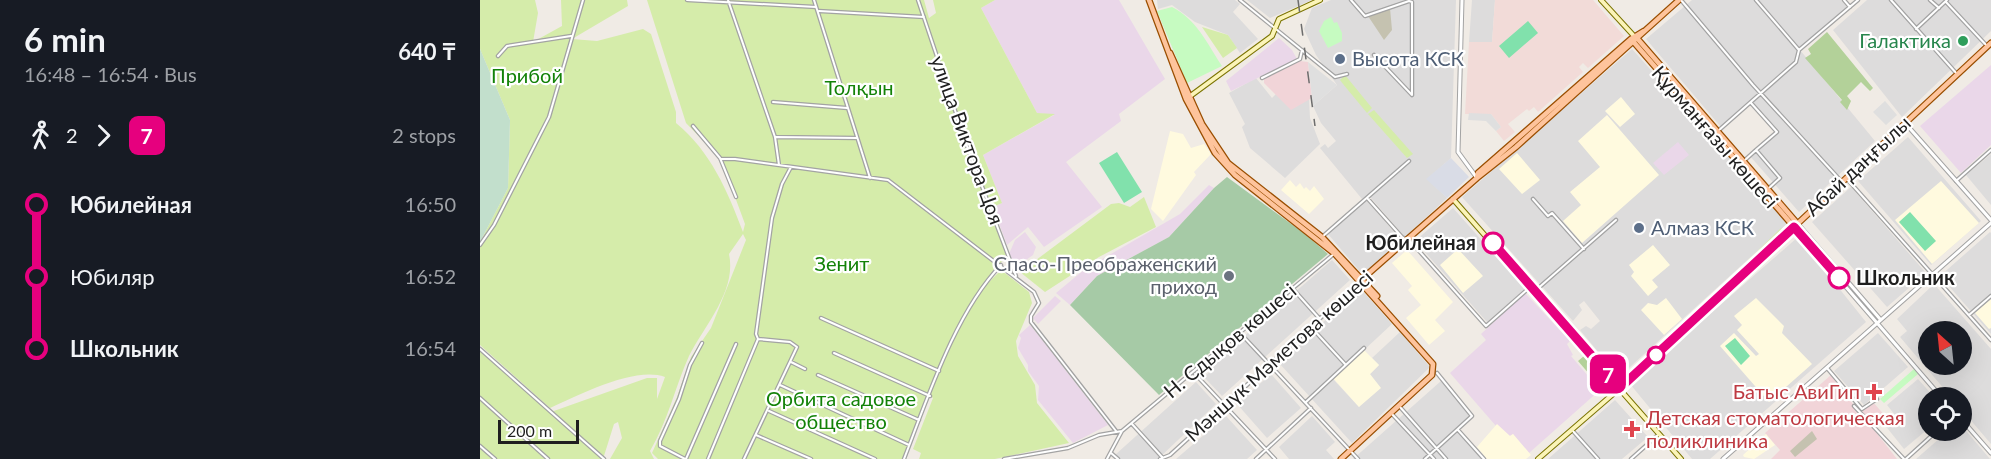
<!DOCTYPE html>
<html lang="en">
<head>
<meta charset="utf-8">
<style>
	:root { --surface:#171b24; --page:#242831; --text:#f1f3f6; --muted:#9ea1a6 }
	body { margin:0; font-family:Lato,sans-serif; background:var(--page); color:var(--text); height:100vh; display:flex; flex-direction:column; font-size:22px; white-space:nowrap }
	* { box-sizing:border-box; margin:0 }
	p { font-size:20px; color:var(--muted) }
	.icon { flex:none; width:33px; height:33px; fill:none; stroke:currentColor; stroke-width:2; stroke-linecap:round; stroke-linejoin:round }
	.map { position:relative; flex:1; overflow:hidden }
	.sheet { display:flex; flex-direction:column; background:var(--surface); width:480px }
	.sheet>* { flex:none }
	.badge { padding:0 12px; border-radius:9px; font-size:21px; line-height:39px }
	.needle { width:39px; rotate:333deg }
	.controls { position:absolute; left:1438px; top:321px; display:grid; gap:12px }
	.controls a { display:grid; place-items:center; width:54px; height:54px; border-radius:50%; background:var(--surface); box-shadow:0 6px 24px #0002; font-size:30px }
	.scale { position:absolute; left:18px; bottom:15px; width:81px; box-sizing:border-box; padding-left:6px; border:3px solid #1f1f1f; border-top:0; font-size:16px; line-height:21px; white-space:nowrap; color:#1f1f1f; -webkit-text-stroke:4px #fff; paint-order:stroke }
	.map>.badge { position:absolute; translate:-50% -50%; box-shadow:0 0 0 3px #fff }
	.legs { display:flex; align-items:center; gap:9px; height:66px; padding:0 24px; font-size:20px }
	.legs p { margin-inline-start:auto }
	.headline { display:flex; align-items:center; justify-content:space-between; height:102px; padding:0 24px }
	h1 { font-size:33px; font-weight:700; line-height:45px }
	ul { padding:0 24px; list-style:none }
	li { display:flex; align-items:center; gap:21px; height:72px; font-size:22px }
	li i { display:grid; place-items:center; width:9px; height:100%; margin:0 8px; background:currentColor }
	li i::after { content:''; width:15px; height:15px; margin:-8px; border:4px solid; border-radius:50%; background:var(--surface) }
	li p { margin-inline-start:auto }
	li:first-child i { background:linear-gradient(#0000 50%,currentColor 0) }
	li:last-child i { background:linear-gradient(currentColor 50%,#0000 0) }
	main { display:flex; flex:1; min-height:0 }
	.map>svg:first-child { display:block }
	.residential { fill:#dddcdc; fill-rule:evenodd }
	.commercial { fill:#f1d4d8 }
	.industrial { fill:#ead7e9 }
	.education { fill:#fffadf }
	.military { fill:#f2dbd8 }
	.construction { fill:#c5c2b0 }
	.grass { fill:#d5ecaa }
	.forest { fill:#b3d199 }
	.wetland { fill:#c2dfcc }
	.cemetery { fill:#a6caa6 }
	.park { fill:#c6fbc1 }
	.pitch { fill:#81e1ac }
	.parking { fill:#dfdfdf }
	.plaza { fill:#d9dce6 }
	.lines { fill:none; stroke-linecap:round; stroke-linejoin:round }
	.minor-casing { stroke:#a3a3a3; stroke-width:4.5 }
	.tertiary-casing { stroke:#a3a3a3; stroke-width:5 }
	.secondary-casing { stroke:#7b7402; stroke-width:6 }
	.primary-casing { stroke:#9a4e00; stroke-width:7 }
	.minor { stroke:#fff; stroke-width:2 }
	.tertiary { stroke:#fff; stroke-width:3 }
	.secondary { stroke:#fbf4b8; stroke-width:4 }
	.primary { stroke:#fec49c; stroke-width:4.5 }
	.rail { stroke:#6d6d6d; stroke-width:1.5; stroke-dasharray:12 12; stroke-linecap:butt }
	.line-1-casing { stroke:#fff; stroke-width:14 }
	.line-1 { stroke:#e6007e; stroke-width:9 }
	.leisure-dot { fill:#2e9e5b; stroke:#fff; stroke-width:2 }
	.service-dot { fill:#5c6f8a; stroke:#fff; stroke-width:2 }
	.stop-1-dot { fill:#fff; stroke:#e6007e; stroke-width:3 }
	.worship-dot { fill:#6b7280; stroke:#fff; stroke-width:2 }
	.health-dot { fill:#e0444e; stroke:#fff; stroke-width:2 }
	.labels { text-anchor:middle; stroke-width:4.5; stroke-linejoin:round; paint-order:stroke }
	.leisure-label { font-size:20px; fill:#27864d; stroke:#fff; text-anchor:end }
	.service-label { font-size:20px; fill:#4e5e75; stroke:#fff; text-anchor:start }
	.park-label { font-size:20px; fill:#138208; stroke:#fff }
	.street-label { font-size:20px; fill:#1f1f1f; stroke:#fff }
	.stop-label { font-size:20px; font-weight:bold; fill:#1f1f1f; stroke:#fff; text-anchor:end }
	.worship-label { font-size:20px; fill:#5b616d; stroke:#fff; text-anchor:end }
	.health-label { font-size:20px; fill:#be3a42; stroke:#fff; text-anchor:end }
</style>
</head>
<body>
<main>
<section class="sheet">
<div class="headline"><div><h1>6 min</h1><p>16:48 – 16:54 · Bus</p></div><b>640 ₸</b></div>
<div class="legs"><svg class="icon" aria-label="walk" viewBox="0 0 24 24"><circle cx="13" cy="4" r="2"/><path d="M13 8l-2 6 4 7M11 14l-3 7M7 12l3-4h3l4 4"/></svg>2<svg class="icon" aria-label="forward" viewBox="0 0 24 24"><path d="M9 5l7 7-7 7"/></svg><b class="badge" style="background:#e6007e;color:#fff">7</b><p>2 stops</p></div>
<ul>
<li><i style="color:#e6007e"></i><b>Юбилейная</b><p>16:50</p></li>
<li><i style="color:#e6007e"></i><span>Юбиляр</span><p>16:52</p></li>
<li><i style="color:#e6007e"></i><b>Школьник</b><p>16:54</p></li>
</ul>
</section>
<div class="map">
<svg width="1511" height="459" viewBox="0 0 1511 459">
	<rect width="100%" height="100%" fill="#f0ebe5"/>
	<path class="residential" d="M677,0H755L760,4L753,12L778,39L760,53L748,35L715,22L692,5L678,9Z
		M767,0H832L790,18Z
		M851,0H976L971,158L947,179L967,198L925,237L891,198L882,199L840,148L845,144L848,148L856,141L841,123L833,106L857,85L836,55L824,29L832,8Z
		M992,0H1015L1012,43L989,42Z
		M1212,0H1361L1367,7L1320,50L1395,141L1319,212L1269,155L1295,132L1270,103L1241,127L1166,39Z
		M1387,0H1511V31L1422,117L1353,30Z
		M1152,49L1308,223L1139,377L1100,330L1106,326L1111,329L1120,321L1104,301L1099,305L1102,310L1093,321L982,197Z
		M776,78L792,98L796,94L829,98L830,118L840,144L805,178L770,148L762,127L765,124L749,93Z
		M1428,137L1501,221L1451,265L1378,181Z
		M1511,154V205L1486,175Z
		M1371,187L1446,273L1407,307L1332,222Z
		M886,200L922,241L883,275L848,234Z
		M973,208L1045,289L1007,322L935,241Z
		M1510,232L1511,233V334L1460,276Z
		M1318,237L1386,322L1230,459H1212L1150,384Z
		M852,260L870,280L742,396L724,377L733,369L731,365Z
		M1454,284L1511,349V444L1482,410V398L1471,397L1420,337L1427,331L1417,319ZM1449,332H1482V364H1449Z
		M880,288L912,324L853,379L879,407L890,374L899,365L892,358L920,332L950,367L872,443L799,363Z
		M1398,333L1428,367L1384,405L1354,371Z
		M791,374L821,408L787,438L757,404Z
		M1438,379L1454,397L1449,398V428L1424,449L1404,424L1415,415L1407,405Z
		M961,381L993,414L976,430L1002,459H873Z
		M716,382L736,404L678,459H639L635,455Z
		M1135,400L1168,437L1142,459H1068Z
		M746,416L777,450L767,459H696Z
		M832,416L855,442L846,450L854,459H809L799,447Z
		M1482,426L1510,459H1436L1468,431L1482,430Z"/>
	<path class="commercial" d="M820,61L828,62L832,98L811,110L784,83V79Z
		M1351,375L1379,412L1392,401L1407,418L1395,431L1417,459H1291L1300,450L1285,433Z"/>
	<path class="industrial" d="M515,0H639L685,79L639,114L641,121L586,162L622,207L564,247L548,227L527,245L513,207L522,203L503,155L574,115L557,113L501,8Z
		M799,38L812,50L817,59L751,91L746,81Z
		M1511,65V145L1481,173L1440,126Z
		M1198,142L1209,155L1184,175L1173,163Z
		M729,185L734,188L689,237L617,276L590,305L576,293L605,269L700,214Z
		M545,232L556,247L553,255L539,265L533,266L529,254L535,240Z
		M1045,293L1090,341L1087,344L1093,355L1091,356L1120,390L1049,453L1033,434L1030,436L1016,426L970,373L1006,340L1001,334Z
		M575,296L581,301L558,324L553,318Z
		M550,325L566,345L628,425L593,443L558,400L559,386L548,371V365L538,348L541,338L539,335Z"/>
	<path class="education" d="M1141,97L1155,114L1140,127L1125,111Z
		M1127,115L1179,175L1102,243L1083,221L1101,205L1090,192L1120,167L1098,141Z
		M690,131L703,134L711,148L724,144L731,154L714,172L716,175L683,221L671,209Z
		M1037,153L1060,180L1042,194L1019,169Z
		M810,180L816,187L820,183L824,189L826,187L830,191L834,186L844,199L829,214L801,190Z
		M1461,181L1499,223L1452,264L1415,220Z
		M1173,245L1190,265L1172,280L1178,287L1168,296L1151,276L1154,272L1149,265Z
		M978,249L1003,276L983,293L960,265Z
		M927,250L973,302L955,320L965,331L949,345L926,318L941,305L928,290L932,286L912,263Z
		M1186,298L1202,319L1184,335L1161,310L1168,303L1177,305Z
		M1276,298L1304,326L1302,333L1332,364L1289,402L1240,346L1254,333L1276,356L1279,354L1257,330L1262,325L1254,316Z
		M1511,299V328L1509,329L1495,313Z
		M884,350L899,365L890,374L901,388L879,407L853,378Z
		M1017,424L1030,436L1033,434L1051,455L1046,459H1007L997,447Z
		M1286,434L1295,445L1274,459L1264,457L1263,455Z"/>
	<path class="military" d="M1015,0H1113L1144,36L1108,68L1103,63L1099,67L1103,72L1058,112L1054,107L1049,111L1047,109L1028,124L1035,132L1024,141L1016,131L1021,127L1011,114H985L989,42H1012Z"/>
	<path class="construction" d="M910,8L912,30L904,40L888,16Z
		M1332,431L1337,439L1315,457L1310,451Z"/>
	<path class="grass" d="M0,0H55L58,13L53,42L82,26L81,0H147L148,6L92,39L117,41L163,29L171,34L196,112V123C231,152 247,190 263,232L265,224L241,159L206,123L167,0H444L449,18L456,13L453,0H515L501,8L557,113L575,114L503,155L522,203L513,207L509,203L526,255L488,310L505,286L521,270L549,292L552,303L536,341L538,356L555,385L557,403L589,443L515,459H439L441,453L433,449L453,398L450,396L424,459H178L172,453L197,397L211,357L231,328L266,240L263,234L249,254C257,291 224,326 209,356C195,387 188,421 170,451L174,459H130L142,438L138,422L134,424L123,459H0V349L71,412L167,378H177V399L185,377C154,366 100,395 70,408L0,345V242L28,188L30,120L0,49Z
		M722,27L748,35L757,48L743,58Z
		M865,75L892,108L887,113L863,84L860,80Z
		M894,110L933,154L927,158L888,114Z
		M664,197L676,227L619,257L565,292L540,272L631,204L639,203L650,207Z
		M1301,228L1304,232L1264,269L1261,267Z"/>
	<path class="forest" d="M1347,32L1393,88L1390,91L1381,82L1367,96L1371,101L1367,110L1360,102L1362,100L1325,58L1331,54L1328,49Z
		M1104,356L1129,385L1123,390L1098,361Z"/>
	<path class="wetland" d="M0,49L30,120L28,188L0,242Z"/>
	<path class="cemetery" d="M747,177L825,234L848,254L679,395L590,305L617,276L689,237L734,188Z"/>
	<path class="park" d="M692,7C717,20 727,43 742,66L707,83L677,11Z
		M851,17L854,23L857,22L862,33V41L848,48L839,31L844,21Z
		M1434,369L1438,374L1404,403L1400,399Z"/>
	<path class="pitch" d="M1048,21L1058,33L1029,58L1019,46Z
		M637,152L662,192L644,203L619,163Z
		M1430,212L1456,241L1445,251L1419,222Z
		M1255,338L1270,356L1261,365L1245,346Z"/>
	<path class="parking" d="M828,62L857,85L833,106L832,97Z
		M1405,101L1417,115L1406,125L1393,112Z
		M989,113L1011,114L1021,127L1016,131L1006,121L988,120Z"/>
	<path class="plaza" d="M971,158L989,177L967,198L946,179Z"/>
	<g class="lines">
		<defs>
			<path id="minor" d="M207,0L336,7
				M248,0L295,137L299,165
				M334,0L390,178
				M438,0L489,152L536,276
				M760,0L855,77L867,74
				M871,0L885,16L929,1L932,2V95
				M1201,0L1273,85L1362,182
				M1276,0L1319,50
				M1364,0L1370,7
				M1411,0L1477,74
				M1450,0L1459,8
				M1466,2L1507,46
				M339,11L444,17
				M1436,29L1467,0
				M894,55L932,95
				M18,56L27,46L91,36
				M782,78L820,59L822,50
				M293,102L367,108
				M1271,103L1297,132L1276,150L1300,178L1288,189
				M213,126L240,158L256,197
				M1238,131L1316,62L1319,50L1378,0
				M296,137L377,138
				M241,159H255L408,180L554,292L559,303L551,316V322L636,431
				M1265,160L1276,150
				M1367,179L1511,340
				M1476,181L1511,150
				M888,199L922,237L932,243L1006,326L1049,288
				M1053,199L1068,216L1072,213L1104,249
				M842,237L929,161
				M0,245L14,225L69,117L103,0
				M813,289L839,318
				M1055,291L1136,220
				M1489,315L1511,296
				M341,318L459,371
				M830,326L865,364
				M761,334L878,459
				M0,349L124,459
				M354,353L450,396
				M311,362L325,369
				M1347,368L1382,409L1397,399
				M715,374L795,459
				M338,375L439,420
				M300,385L429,445
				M0,398L68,459
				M826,402L884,348
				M1374,406L1424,459
				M920,407L966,459
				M289,411L395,459
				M911,413L954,459
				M652,424L682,457
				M978,430L1004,459
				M1092,430L1118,459
				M276,435L331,459
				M0,446L15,459
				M631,453L638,459
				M205,459L180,446V441L199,399L210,365L222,343
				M206,459L256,344
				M228,459L278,339L276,334L292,218L302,184L311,167
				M264,459L317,347L310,342L278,339
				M424,459C448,397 475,313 521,265
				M524,459L588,448L619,435L642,431
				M627,459L642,431L855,253
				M680,459L690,455L880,282
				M776,459L831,408
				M945,459L992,416L957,373
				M1151,459L1179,434
				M1426,459L1458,430"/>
			<path id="tertiary" d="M982,0L978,152L997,178
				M1425,123L1511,220
				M1318,224L1400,319
				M1314,227L1462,398
				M1482,420L1511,453
				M1243,459L1511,223"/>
			<path id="secondary" d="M1121,0L1154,36
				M709,97L792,36L799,19L840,0
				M973,199L1201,459
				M1058,459L1140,388L1314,227"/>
			<path id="primary" d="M669,0L706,99L735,153L755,175L855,254L953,364L952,375L861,459
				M1156,37L1317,223
				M1151,39L1314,227L1511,43
				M690,53L722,124L748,163L842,237L897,296
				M997,178L1036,147L1199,0
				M881,280L997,178L998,173L1151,39L1164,31"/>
		</defs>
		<use href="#minor" class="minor-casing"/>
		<use href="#tertiary" class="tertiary-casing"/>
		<use href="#secondary" class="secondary-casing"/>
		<use href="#primary" class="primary-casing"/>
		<use href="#minor" class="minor"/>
		<use href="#tertiary" class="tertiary"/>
		<use href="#secondary" class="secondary"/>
		<use href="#primary" class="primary"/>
		<path class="rail" d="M818,0L835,126"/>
	</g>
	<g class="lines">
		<defs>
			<path id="line-1" d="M1013,243L1140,388L1314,227L1359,278"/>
		</defs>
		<use href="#line-1" class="line-1-casing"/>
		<use href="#line-1" class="line-1"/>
	</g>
	<circle class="leisure-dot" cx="1483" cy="41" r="6"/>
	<g class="service-dot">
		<circle cx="860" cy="59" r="6"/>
		<circle cx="1159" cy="228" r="6"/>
	</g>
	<g class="stop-1-dot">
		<circle cx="1013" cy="243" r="10"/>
		<circle cx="1359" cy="278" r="10"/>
		<circle cx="1176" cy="355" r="8"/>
	</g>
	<circle class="worship-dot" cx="749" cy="276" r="6"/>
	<g class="health-dot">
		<path d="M1391 383h6v6h6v6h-6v6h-6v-6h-6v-6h6z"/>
		<path d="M1149 420h6v6h6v6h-6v6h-6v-6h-6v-6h6z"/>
	</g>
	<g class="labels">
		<g class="leisure-label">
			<text x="1471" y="48">Галактика</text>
		</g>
		<g class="service-label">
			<text x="872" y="66">Высота КСК</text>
			<text x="1171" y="235">Алмаз КСК</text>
		</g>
		<g class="park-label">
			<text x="47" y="83">Прибой</text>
			<text x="379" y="95">Толқын</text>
			<text x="362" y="271">Зенит</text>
			<text x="361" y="406">Орбита садовое<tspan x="361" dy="23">общество</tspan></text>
		</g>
		<g class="street-label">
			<text transform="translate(1235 137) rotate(49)" y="7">Құрманғазы көшесі</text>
			<text transform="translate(487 140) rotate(70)" y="7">улица Виктора Цоя</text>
			<text transform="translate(1378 166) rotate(-43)" y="7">Абай даңғылы</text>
			<text transform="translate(750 341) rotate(-40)" y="7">Н. Сдықов көшесі</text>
			<text transform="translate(799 356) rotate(-42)" y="7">Мәншүк Мәметова көшесі</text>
		</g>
		<g class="stop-label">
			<text x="996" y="250">Юбилейная</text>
			<text x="1376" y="285" text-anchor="start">Школьник</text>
		</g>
		<g class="worship-label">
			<text x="737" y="271">Спасо-Преображенский<tspan x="737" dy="23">приход</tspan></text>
		</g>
		<g class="health-label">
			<text x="1380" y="399">Батыс АвиГип</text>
			<text x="1166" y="425" text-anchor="start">Детская стоматологическая<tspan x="1166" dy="23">поликлиника</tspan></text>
		</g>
	</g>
</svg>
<div class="controls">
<a><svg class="needle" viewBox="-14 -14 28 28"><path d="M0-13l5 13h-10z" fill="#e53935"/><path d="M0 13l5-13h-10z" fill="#9ea1a6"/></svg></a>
<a><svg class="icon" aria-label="locate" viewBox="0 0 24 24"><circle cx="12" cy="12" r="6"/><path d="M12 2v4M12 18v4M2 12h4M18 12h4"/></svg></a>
</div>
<div class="scale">200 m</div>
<b class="badge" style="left:1128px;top:374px;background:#e6007e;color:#fff">7</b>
</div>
</main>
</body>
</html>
